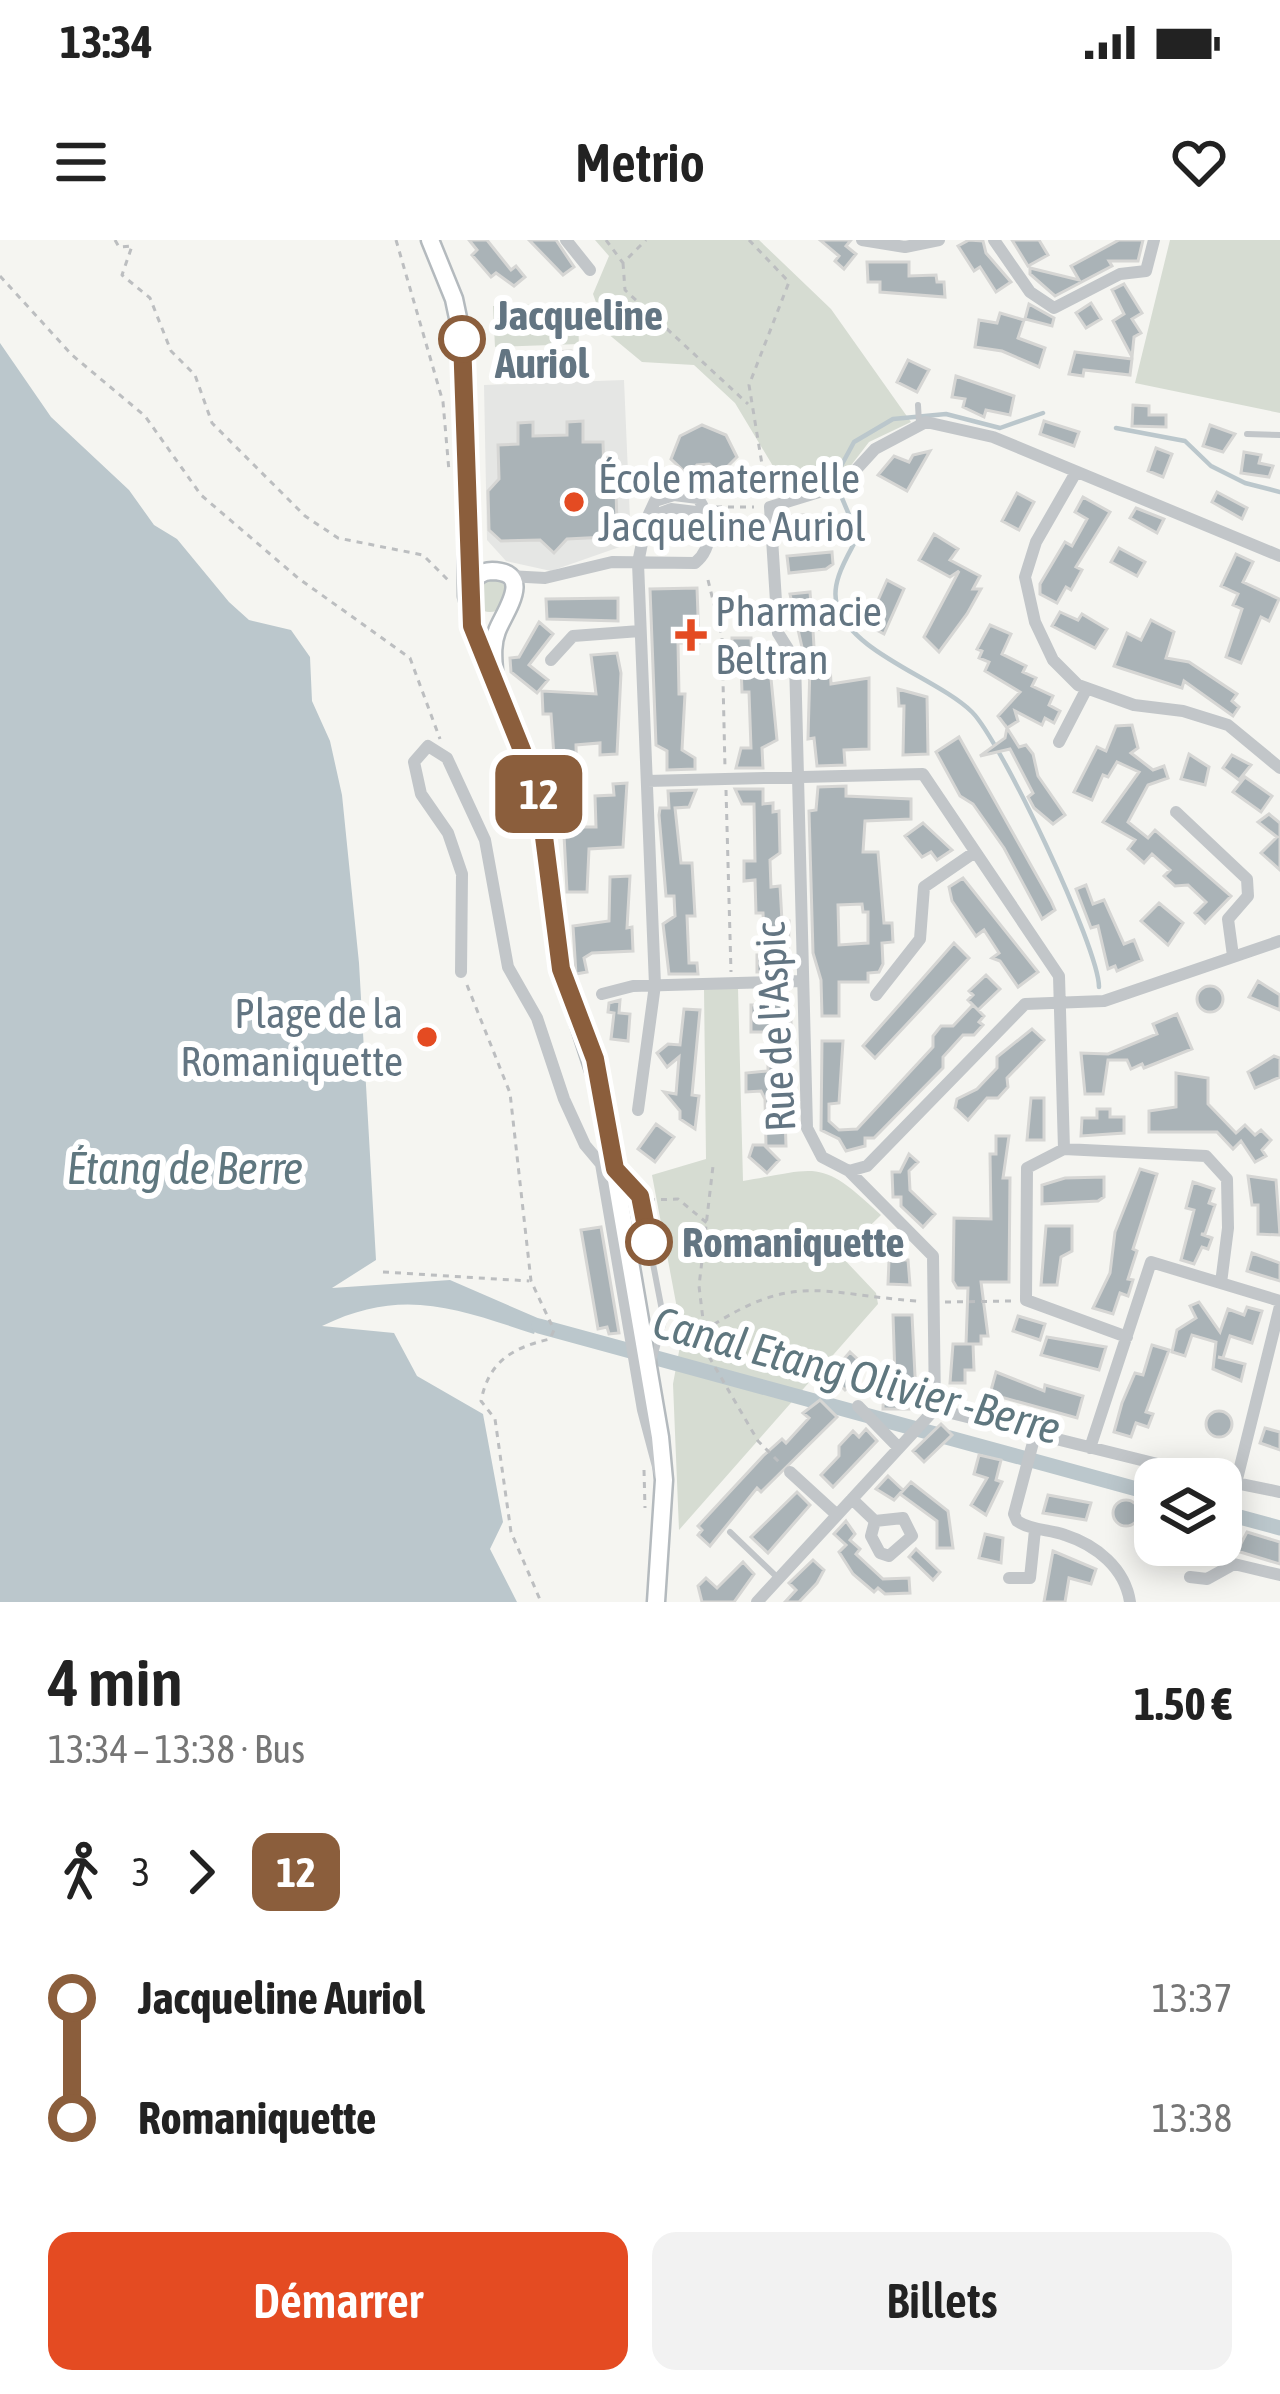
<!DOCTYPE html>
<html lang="fr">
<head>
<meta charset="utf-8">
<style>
	:root { --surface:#fff; --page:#f2f2f2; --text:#222; --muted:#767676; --accent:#e44b22 }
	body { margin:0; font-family:"Asap Condensed",sans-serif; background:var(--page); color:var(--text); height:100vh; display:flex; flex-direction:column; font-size:45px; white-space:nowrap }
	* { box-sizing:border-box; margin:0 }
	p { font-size:39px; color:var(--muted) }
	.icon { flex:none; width:66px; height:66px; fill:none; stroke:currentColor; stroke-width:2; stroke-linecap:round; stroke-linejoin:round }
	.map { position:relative; height:1362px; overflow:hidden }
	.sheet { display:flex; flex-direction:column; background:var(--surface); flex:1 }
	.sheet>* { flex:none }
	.badge { padding:0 24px; border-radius:18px; font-size:42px; line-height:78px }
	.buttons { position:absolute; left:1134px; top:1218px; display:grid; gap:24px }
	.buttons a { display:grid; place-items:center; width:108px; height:108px; border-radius:24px; background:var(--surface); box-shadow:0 6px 30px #0003; font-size:60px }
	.map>.badge { position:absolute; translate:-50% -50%; box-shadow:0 0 0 6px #fff }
	.legs { display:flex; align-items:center; gap:18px; height:132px; padding:0 48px; font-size:39px }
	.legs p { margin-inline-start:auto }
	.summary { display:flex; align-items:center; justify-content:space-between; height:204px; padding:0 48px }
	h1 { font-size:66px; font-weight:600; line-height:90px }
	.primary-button { display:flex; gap:24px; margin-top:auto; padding:24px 48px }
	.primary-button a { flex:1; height:138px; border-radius:24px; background:var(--accent); color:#fff; font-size:48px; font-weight:600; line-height:138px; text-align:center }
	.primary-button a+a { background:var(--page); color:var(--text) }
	ul { padding:0 48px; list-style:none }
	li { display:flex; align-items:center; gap:42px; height:120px; font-size:45px }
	li i { display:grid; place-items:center; width:18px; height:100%; margin:0 15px; background:currentColor }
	li i::after { content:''; width:30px; height:30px; margin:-15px; border:9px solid; border-radius:50%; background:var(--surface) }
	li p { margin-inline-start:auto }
	li:first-child i { background:linear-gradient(#0000 50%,currentColor 0) }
	li:last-child i { background:linear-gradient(currentColor 50%,#0000 0) }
	.status { display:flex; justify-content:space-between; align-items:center; height:84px; padding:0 60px; background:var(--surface); direction:ltr }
	.status svg { height:33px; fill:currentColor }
	header { display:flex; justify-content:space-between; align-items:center; height:156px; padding:0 48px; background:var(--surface); font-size:54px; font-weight:600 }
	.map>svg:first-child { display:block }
	.built { fill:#e5e6e4 }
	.green { fill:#d6dcd2 }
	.water { fill:#bbc7cc }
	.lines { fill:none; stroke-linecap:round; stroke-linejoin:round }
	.stream { stroke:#bbc7cc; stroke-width:4.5 }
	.canal { stroke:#bbc7cc; stroke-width:15 }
	.building { fill:#aab3b7; stroke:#d6d6d4; stroke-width:3; fill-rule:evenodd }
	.secondary-casing { stroke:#b4babe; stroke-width:21 }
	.path { stroke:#bcbec0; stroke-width:3; stroke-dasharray:6 6; stroke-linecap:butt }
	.service { stroke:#c2c6c9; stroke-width:6 }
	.minor { stroke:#c2c6c9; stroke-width:12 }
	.secondary { stroke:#fff; stroke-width:16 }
	.line-1-casing { stroke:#fff; stroke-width:27 }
	.line-1 { stroke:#8b5e3c; stroke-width:18 }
	.stop-1-dot { fill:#fff; stroke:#8b5e3c; stroke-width:6 }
	.poi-dot { fill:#e44b22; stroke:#fff; stroke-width:4.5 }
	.labels { text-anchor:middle; stroke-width:12; stroke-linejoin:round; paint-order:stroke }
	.stop-label { font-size:42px; font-weight:bold; fill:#637582; stroke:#fff; text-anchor:start }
	.poi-label { font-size:42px; fill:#637582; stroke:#fff; text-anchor:start }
	.street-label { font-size:42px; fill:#637582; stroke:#fff }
	.water-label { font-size:45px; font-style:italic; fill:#5f777f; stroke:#fff }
</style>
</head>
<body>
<div class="status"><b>13:34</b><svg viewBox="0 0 49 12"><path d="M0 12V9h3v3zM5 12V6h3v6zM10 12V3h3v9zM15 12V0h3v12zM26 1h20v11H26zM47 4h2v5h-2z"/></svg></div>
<header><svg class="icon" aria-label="menu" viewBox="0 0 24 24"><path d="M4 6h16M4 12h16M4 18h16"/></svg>Metrio<svg class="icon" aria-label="heart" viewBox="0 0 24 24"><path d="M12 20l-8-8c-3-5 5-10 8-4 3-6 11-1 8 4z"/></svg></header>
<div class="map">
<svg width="1280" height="1362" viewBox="0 0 1280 1362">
	<rect width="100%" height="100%" fill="#f5f5f1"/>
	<path class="built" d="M624,140L631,303L551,331L506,321L487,300L484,145Z"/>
	<path class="green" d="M595,0H759L831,69L911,182L869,202L836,245L788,251L735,163L694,125L642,122L607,93L593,54L609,16Z
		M1170,0H1280V173L1135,143Z
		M577,63L579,104L495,107L493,66Z
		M473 355a17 17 0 1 1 34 0a17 17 0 1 1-34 0Z
		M704,748H738L743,941C820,928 820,918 881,975L840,1015L876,1053L878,1064L679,1290L673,1144L682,1095L652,935L706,919Z"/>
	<path class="water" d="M0,103L51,177L129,250L154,285L177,299L229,362L249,380L291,390L310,417L312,461L330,501L342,555L359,723L376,1020L332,1048L450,1040L540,1079L534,1094C455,1068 402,1047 322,1086L394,1093L417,1136L483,1174L503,1282L490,1309L517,1362H0Z"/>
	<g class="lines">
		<path class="stream" d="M1116,188L1185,201L1211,226L1245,243L1280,252
			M834,239L854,202L893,179L946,174L1000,188L1043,173
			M839,251L858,296C848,316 830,342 837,365C851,413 937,438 972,472C1001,501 1099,708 1099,747"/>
		<path class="canal" d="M539,1086L1155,1254
			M1221,1272L1280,1288"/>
	</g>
	<path class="building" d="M469,0H487L511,30L516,26L525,37L514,46L496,33L491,37L472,15L477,10Z
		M529,0H556L574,27L563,35Z
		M820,0H851L846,6L856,14L844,29L835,21L839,16Z
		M969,0L983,1L986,13L1011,42L996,52L980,27L974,31L958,6Z
		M1012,0H1039L1048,15L1028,26Z
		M1119,0H1143L1138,21H1109L1112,26L1055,56L1030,34V28L1079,40L1071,26Z
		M867,22H909V36L936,35L937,42H944L945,57L880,52V42H868Z
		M1124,44L1142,73L1132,79L1141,93L1134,97L1132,117L1113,81L1124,74L1112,50Z
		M1091,63L1101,79L1086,88L1076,73Z
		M1029,64L1054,78L1052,86L1025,79Z
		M1000,73L1024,80L1018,98L1045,108L1039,127L1002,111L975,107L979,80L997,83Z
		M571,111L572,127L524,129V113Z
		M1075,112L1132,119L1130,135L1084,130L1083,136L1069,134Z
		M908,120L929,130L917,152L897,142Z
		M956,136L1014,156L1010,175L986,170L984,177L963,167L965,159L952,157Z
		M1133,165L1149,166V175H1166V187L1132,186Z
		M583,181V202H603L604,236L616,248L617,286L606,297L567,299L554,313L540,300L501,301L489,290L488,251L499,239L498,205L518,204V183L533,182V196L567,195V182Z
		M1044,181L1079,192L1074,206L1040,194Z
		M702,185L726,195L737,217L720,234L709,224L697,225L688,235L671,219L680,196Z
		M1210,185L1235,194L1223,212L1203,206Z
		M1156,208L1172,214L1163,237L1148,231Z
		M930,211L907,251L878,235L894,216L909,222L913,215Z
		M1244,212L1261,215L1259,223L1273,226L1269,237L1241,233Z
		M1217,252L1247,268L1242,279L1212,262Z
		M1017,253L1034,262L1019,290L1002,281Z
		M1083,257L1110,272L1076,327L1082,330L1071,350L1066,347L1057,363L1040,354V344L1065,302L1072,306L1087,279L1075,272Z
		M1136,268L1164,279L1157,293L1130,278Z
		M804,275L807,292L786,294L784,277Z
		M934,294L958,309L950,320L980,336L973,349H981L967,374L939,412L924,397L959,331L950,337L919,320Z
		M1119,308L1145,322L1137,336L1111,322Z
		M832,312L833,324L826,329L789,333L787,316Z
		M1236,314L1253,322L1243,342L1279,359L1269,381L1261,377L1241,423L1226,417L1242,369L1233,365L1238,354L1221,346Z
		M887,340L904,349L884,394L867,385Z
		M697,348L699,403H678L679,454H685L682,510L695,518V529L667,530V511L656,505L650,349Z
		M810,352L811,364L821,370L823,389L813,390L815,424H830L831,444L869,438V509L844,510L845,525L817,526L814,498L808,499L810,425H806L790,354Z
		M618,358V381L547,379L546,359Z
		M1060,372L1078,380L1082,374L1107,389L1095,408L1052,386Z
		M1151,380L1174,392L1166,418L1189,422L1237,454L1232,461L1239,467L1233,476L1184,441L1182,448L1114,426L1127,393L1141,400Z
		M539,382L553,394L529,425L548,440L537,453L511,432L510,418L519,417Z
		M990,385L1011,394L1002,414L1026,426L1023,432L1036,438L1032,446L1053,456L1049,465L1060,471L1054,483L1045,478L1042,485L1015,471L1018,481L1007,488L998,476L1020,452L985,431L989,422L979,418L982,411L977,409Z
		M732,398H751L752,418H769L777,500L762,508L763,528H736L741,508H751L749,452H742L741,425H732Z
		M617,413L621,433L617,514L600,515V503L576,505L577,558H557L551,474H543L542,451L596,454L591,415Z
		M898,449L927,457L928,514L903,515L904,466H899Z
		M1132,485L1138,508L1131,513L1153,530L1164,526L1168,538L1148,545L1128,582L1148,598L1155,590L1231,656L1205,683L1195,673L1206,662L1188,645L1175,646L1164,636L1170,630L1152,614L1144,623L1128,609L1135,600L1103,582L1139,532L1117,522L1108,537L1103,535L1092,560L1074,552L1097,507L1106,511L1116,486Z
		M1007,488L1019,507L1026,505L1033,514L1038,536L1065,575L1053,584L1034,568L1028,557L1033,553L1010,509L980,516L1005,498Z
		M959,497L1051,661L1055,670L1042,679L1004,608L973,564L960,556L936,512Z
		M1189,514L1209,527L1205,545L1181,539Z
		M1232,515L1251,525L1239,540L1223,528Z
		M1245,537L1272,556L1261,572L1233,552Z
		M627,543L623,607L589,609L587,652H567L564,595L569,594V587H596L595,556L614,555L613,544Z
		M846,546V556L911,559V579L865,581L863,612H878L884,683H892L893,702L882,703L883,724L879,732L868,733V742H839V776H822L821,740L813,713L809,571L816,570L818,547ZM862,664L863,672H868V703L839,705L838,665Z
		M735,549H763V564L773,563V572L779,571L780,613L770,620L771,647L780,646L782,681H789L788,731L757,732V715H765L763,673H756L755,640L744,641V621H755L754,564H742Z
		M696,550L689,567L675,568L681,623H692L695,676H687L689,723H697L698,734H669L663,684L675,676L674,656H666L659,575L660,568H669L668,551Z
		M1269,574L1280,583V630L1261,613L1277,597L1258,582Z
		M923,583L952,610L937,620L931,612L922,617L905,596Z
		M630,636L627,688L632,687L633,711L592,713L584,718L587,732L576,734L573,686L609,681L610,637Z
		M963,638L1038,732L1018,747L1000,721L992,718L999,713L984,690L976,696L952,661L949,647Z
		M1086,645L1093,664L1104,660L1124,704L1134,700L1142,720L1117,731L1115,726L1108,729L1098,686L1091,688L1076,649Z
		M1159,663L1183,683L1168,705L1141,681Z
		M954,703L969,718L875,818L863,806Z
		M986,735L1000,749L978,770L968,760L973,755L969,751Z
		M1258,741L1280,755V770L1249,757Z
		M1197 759a13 13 0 1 1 26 0a13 13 0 1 1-26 0Z
		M620,760L619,773L630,774L628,801L611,799L614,773L608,772L609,763Z
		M768,760H781L782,776H791V792H751V765H768Z
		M973,765L984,776L979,782L983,785L974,795H963L943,817V828L874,898H865V906L846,911L839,899L821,890L822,801H843L839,863L829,864V881L839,890L857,889L933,807V796L941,786H953Z
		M684,769L700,770L692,855L699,856L695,889L680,879V871L664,852L676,854L679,817L667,827L657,813L668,804L680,805Z
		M1177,774L1192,809L1144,828L1142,824L1131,829L1127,820H1108L1103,854H1085L1081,813L1108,814L1157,794L1153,784Z
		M1032,789L1044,800L1007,838L1008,847L998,858H987L968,880L955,868L957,859L977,849L997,828V817Z
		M1274,816L1280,818V837L1255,848L1248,832Z
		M768,822H781L778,875H785L786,906H766L765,859L761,851L746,852V833L768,831Z
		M1176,833L1208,838V864L1236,893L1245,885L1255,895L1261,890L1271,900L1262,910L1266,916L1255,922L1241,901L1233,909L1217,892H1149V871L1176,867Z
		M1031,858H1044V900H1027Z
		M1097,869H1110V877H1124V893L1081,896L1082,878H1097Z
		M656,884L674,897L655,922L638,909Z
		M996,896H1009L1003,938H1010L1009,1042H981L988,1096H981V1104H966L968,1048H957L953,1041L954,978L991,979L990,914H996Z
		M753,905H764L779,920L767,933L749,917Z
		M909,914L918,922L909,931L910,950L935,974L923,987L901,966V957H893L892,932H900Z
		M1140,929L1157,934L1133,1009L1137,1011L1128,1039L1133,1040L1128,1056L1120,1053L1113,1074L1093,1068L1110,1033L1115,992Z
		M1248,936L1276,940L1280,995L1258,994V965H1252Z
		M1104,937V957L1098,961L1042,964V945L1065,938Z
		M1193,942L1214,949L1209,963L1215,965L1205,994H1201L1212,998L1208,1009L1202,1007L1194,1024L1181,1020L1194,970L1186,968Z
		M1046,986H1072V1011L1061,1017L1057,1045H1041Z
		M601,987L619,1093L609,1094L607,1087L598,1089L581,990Z
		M1252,1013L1280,1023V1041L1247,1031Z
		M889,1020H908L910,1045L888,1044Z
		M1199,1062L1220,1092L1228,1069L1244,1075L1247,1067L1262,1071L1252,1103L1230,1096L1223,1118L1218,1117L1245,1124L1241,1141L1213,1129L1216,1102L1192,1095L1185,1116L1172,1112L1177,1090L1196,1078L1190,1066Z
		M893,1075H912L916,1156H909V1169H883L884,1137H895Z
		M1018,1076L1045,1084L1040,1100L1013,1091Z
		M1047,1097L1106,1107L1099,1130L1041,1115Z
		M953,1104H973L974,1130H965V1143H950Z
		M1152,1105L1169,1110L1146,1172L1153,1174L1148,1187L1136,1183L1131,1197L1114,1192L1122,1163L1135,1133L1143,1135Z
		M850,1112L867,1128L845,1150L830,1135Z
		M996,1132L1044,1151L1045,1145L1083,1156L1077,1178L990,1154Z
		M820,1160L837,1177L761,1252L757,1248L710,1306L698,1295L702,1290L698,1286L763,1216L782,1199L786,1203L809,1178L803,1173Z
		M1206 1184a13 13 0 1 1 26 0a13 13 0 1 1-26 0Z
		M941,1184L952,1195L924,1222L913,1211Z
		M1265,1188L1280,1192V1210L1260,1203Z
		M866,1189L877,1201L833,1247L821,1235L839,1216V1206L853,1191L859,1197Z
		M979,1215L1001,1220L996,1240L1002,1242L986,1275L971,1265L987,1238L974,1234Z
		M888,1236L903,1250L894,1260L876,1249Z
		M911,1242L948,1271L953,1308H937V1281L900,1254Z
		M797,1252L810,1265L768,1313L751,1297Z
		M1048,1255L1091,1263L1086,1280L1043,1273Z
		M1113 1273a13 13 0 1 1 26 0a13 13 0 1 1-26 0Z
		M846,1281L855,1294L850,1300L860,1309L856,1314L883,1339L909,1338L910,1353L885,1354L878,1348L874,1352L853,1334L839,1312L846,1305L834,1294Z
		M1247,1292L1280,1302V1324L1237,1311Z
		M985,1294L1003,1298L1001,1323L979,1318Z
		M1150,1305H1210L1204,1324Z
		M916,1309L940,1332L933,1340L909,1317Z
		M1053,1311L1096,1329L1091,1344L1069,1338L1065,1362H1044Z
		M813,1320L824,1330L817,1343L799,1362H785L796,1350L789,1343Z
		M743,1322L754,1334L734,1362H702L698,1346L706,1338L717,1348Z"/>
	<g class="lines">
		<defs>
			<path id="secondary" d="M430,0L454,59L465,111L467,356L479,404L538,550L561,729L601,852L660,1197L664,1240L656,1362
				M469,347C475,338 480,331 492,331C536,332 503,374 497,391C492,404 493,416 494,430"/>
		</defs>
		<use href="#secondary" class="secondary-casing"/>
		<path class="path" d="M115,0L119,7L132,6L122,35L150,58L171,111L195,135L212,183L305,276L338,298L423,315L450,342
			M396,0L443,162L449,231
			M606,0L623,23L646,0
			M749,0L789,42L749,145L767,255
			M623,23L625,50L748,164
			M0,36L72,115L145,176L201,255L298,338L410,418L440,499
			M716,267H754
			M708,340L722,397L725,528
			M726,550L731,732
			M467,745L510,853L531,1041L554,1090L550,1099C512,1108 489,1121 481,1161L495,1179L511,1292L541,1362
			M649,960L678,959L707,983
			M383,1032L529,1041
			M945,1062L1013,1061
			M704,1088L699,1046L713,926
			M669,1102L701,1103L758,1201L780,1223
			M701,1103L705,1090C795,1031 820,1054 917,1061
			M644,1230L645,1268"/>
		<path class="service" d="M918,165L919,183
			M1247,194L1280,195
			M622,936L640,956L664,1081L653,1121
			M730,1292L779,1339"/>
		<path class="minor" d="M566,0L590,30
			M862,0L905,7L939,0
			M994,0L1030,52L1054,68L1120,34L1146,31L1154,0
			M1075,234L1036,302L1025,337L1035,382L1053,420L1078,445L1134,465L1183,471L1228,485L1280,528
			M508,336L545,338L612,322L695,323C715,307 711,278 698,258L674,255L655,261L649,274
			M551,420L573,396L640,391
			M1059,502L1087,448
			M647,541L923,534L1059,736L1064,909L1206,916L1227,939L1228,988L1221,1043
			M1176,572L1247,639L1248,656L1228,679L1233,716
			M461,732L462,634L448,593L421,554L414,522L428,506L447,518L485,600L508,727L537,778L564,859L585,905L601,924L615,929
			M602,754L633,746L803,741
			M876,755L920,699L924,647L975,612
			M638,870L655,745L638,323L647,278L671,269L704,273
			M1064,909L1027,928L1026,1060L1127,1097
			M601,924L643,1170L660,1234
			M849,931L867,926L1025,764L1104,761L1280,701
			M858,1166L899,1208
			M935,1169L933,1016L849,931L822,917L807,888L795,420L778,393L770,267L842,245L875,209L926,182L993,197L1280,316
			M935,1169L1218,1239
			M1035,1195L1014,1274L1017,1281C1033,1291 1048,1289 1065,1295C1096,1305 1125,1328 1130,1362
			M1090,1208L1151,1022L1280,1061
			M790,1232L837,1275
			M1221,1240L1280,1252
			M1236,1243L1280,1066
			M852,1259L875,1281L871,1296L880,1313L889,1316L912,1296L903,1278L875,1281
			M1190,1337L1207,1339L1234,1324L1280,1335
			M1009,1338H1030L1035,1290
			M757,1362L935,1169"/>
		<use href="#secondary" class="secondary"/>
	</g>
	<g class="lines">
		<defs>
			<path id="line-1" d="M462,99L472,386L538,550L561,729L595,819L615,929L640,956L649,1002"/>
		</defs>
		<use href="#line-1" class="line-1-casing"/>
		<use href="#line-1" class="line-1"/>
	</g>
	<g class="stop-1-dot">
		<circle cx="462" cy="99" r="21"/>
		<circle cx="649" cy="1002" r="21"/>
	</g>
	<g class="poi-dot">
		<circle cx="574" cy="262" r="12"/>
		<path d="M685 377h12v12h12v12h-12v12h-12v-12h-12v-12h12z"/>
		<circle cx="427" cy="797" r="12"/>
	</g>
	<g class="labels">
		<g class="stop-label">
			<text x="495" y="90">Jacqueline<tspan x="495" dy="48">Auriol</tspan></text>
			<text x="682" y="1017">Romaniquette</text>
		</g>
		<g class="poi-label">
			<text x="598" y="253">École maternelle<tspan x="598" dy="48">Jacqueline Auriol</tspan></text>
			<text x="715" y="386">Pharmacie<tspan x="715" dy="48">Beltran</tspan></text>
			<text x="403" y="788" text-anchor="end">Plage de la<tspan x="403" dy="48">Romaniquette</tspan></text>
		</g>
		<g class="street-label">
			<text transform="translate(775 787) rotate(-93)" y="15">Rue de l'Aspic</text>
		</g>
		<g class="water-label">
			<text x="185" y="944">Étang de Berre</text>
			<text transform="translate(857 1135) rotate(15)" y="16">Canal Etang Olivier -Berre</text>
		</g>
	</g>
</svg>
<div class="buttons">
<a><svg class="icon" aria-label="layers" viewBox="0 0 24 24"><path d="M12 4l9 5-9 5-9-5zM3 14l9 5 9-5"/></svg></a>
</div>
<b class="badge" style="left:539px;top:554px;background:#8b5e3c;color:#fff">12</b>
</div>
<section class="sheet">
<div class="summary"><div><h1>4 min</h1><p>13:34 – 13:38 · Bus</p></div><b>1.50 €</b></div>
<div class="legs"><svg class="icon" aria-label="walk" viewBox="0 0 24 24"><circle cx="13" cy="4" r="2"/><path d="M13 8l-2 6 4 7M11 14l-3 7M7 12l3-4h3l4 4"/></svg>3<svg class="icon" aria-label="forward" viewBox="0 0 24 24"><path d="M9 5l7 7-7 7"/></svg><b class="badge" style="background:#8b5e3c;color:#fff">12</b></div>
<ul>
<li><i style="color:#8b5e3c"></i><b>Jacqueline Auriol</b><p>13:37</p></li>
<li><i style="color:#8b5e3c"></i><b>Romaniquette</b><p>13:38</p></li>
</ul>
<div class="primary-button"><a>Démarrer</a><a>Billets</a></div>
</section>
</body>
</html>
